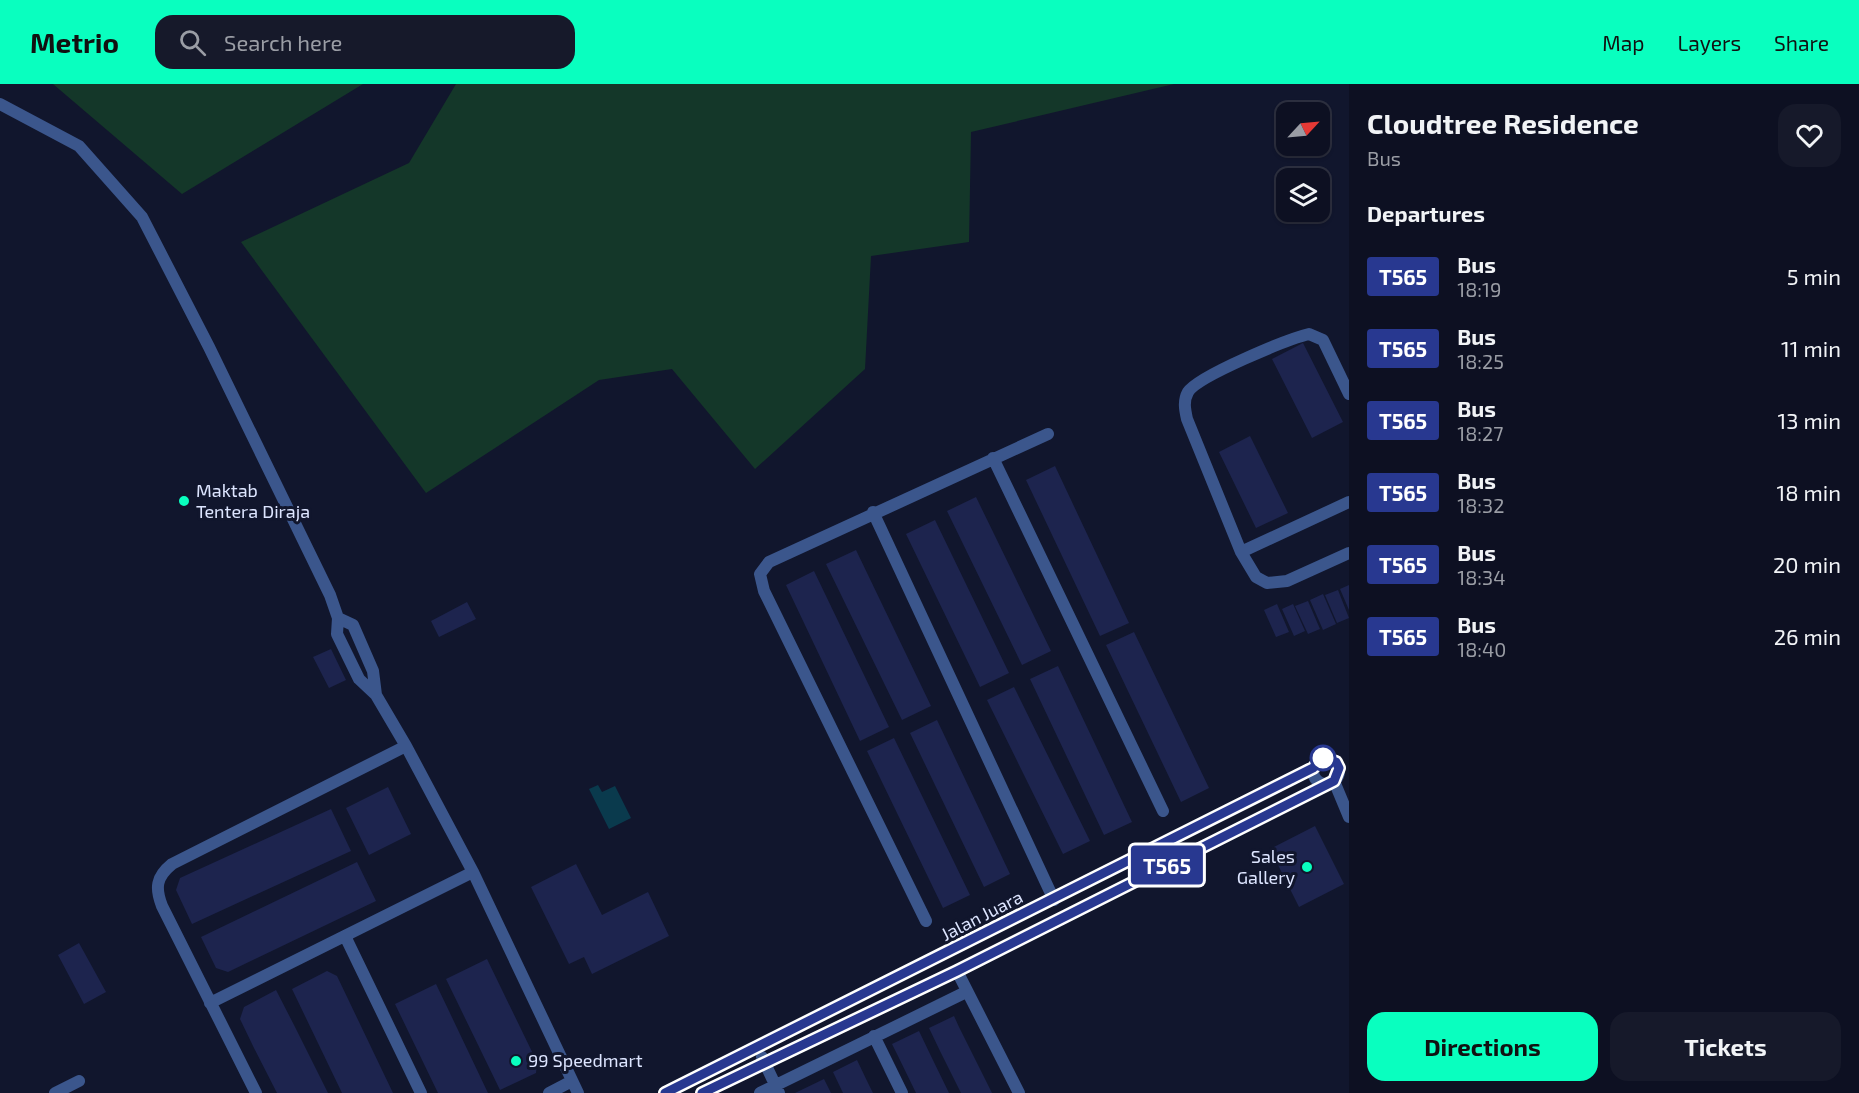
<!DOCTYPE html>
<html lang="en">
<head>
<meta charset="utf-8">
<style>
	:root { --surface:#0d1022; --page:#16192a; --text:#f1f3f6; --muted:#9a9da5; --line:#2d3040; --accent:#09ffbf }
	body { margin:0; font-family:"Exo 2",sans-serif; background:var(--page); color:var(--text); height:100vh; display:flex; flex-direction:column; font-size:22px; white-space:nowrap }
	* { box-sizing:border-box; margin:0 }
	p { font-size:20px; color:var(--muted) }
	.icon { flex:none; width:33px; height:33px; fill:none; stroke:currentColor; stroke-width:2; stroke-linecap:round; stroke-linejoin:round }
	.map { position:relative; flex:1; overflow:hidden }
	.panel { display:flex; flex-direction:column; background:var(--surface); width:510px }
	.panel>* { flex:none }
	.badge { padding:0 12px; border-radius:4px; font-size:21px; line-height:39px }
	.needle { width:39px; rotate:64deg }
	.buttons { position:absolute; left:1276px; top:18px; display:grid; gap:12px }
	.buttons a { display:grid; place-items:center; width:54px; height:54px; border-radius:12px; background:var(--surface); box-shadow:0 2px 4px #0004,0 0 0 2px var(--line); font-size:30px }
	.map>.badge { position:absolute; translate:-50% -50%; box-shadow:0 0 0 3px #fff }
	h2 { padding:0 18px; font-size:22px; line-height:54px }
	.round { display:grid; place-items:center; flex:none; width:63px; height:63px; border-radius:18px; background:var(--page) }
	.headline { display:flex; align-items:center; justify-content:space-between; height:102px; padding:0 18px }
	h1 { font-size:28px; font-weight:700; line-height:45px }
	.action { display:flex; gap:12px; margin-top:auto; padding:12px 18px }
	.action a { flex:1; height:69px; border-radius:18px; background:var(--accent); color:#111; font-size:24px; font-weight:700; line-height:69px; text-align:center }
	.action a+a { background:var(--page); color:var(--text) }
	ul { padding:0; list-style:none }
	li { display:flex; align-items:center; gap:18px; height:72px; padding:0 18px }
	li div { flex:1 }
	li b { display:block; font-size:22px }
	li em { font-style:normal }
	li .badge { min-width:66px; font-weight:700; text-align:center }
	header { display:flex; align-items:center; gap:36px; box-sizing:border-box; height:84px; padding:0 30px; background:var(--accent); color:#111 }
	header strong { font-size:28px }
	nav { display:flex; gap:33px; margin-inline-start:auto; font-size:21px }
	.search { width:420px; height:54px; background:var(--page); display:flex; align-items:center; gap:15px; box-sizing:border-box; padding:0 21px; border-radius:18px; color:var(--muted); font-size:22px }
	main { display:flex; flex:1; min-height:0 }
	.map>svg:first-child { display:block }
	.green { fill:#143729 }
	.water { fill:#0a3a4d }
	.building { fill:#1d244e }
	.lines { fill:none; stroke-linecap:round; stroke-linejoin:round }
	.minor { stroke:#3b568c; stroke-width:12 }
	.line-casing { stroke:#fff; stroke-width:14 }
	.line { stroke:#283890; stroke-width:9 }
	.poi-dot { fill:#09ffbf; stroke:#11162d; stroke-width:2 }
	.stop-dot { fill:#fff; stroke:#283890; stroke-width:3 }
	.labels { text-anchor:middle; stroke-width:6; stroke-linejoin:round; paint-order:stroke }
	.poi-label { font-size:18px; fill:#dde5ff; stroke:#11162d; text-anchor:start }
	.street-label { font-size:18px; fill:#dde5ff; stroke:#11162d }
</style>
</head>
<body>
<header>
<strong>Metrio</strong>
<div class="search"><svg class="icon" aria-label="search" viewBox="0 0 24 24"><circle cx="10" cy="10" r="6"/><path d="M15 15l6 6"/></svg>Search here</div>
<nav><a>Map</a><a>Layers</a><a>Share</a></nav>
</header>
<main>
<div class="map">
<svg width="1349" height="1009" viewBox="0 0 1349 1009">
	<rect width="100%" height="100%" fill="#11162d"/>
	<path class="green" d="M53,0H363L182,110Z
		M456,0H1174L971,48L969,158L871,172L865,285L755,385L672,285L599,296L426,409L241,158L409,79Z"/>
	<path class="water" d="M598,701L602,708L615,702L631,734L609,745L589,705Z"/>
	<path class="building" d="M1303,259L1343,338L1312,354L1272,275Z
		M1250,352L1288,429L1256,444L1219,368Z
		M1055,382L1129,539L1100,552L1026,396Z
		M976,413L1051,567L1022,581L947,427Z
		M935,436L1009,589L980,603L906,450Z
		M856,466L931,622L902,636L826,480Z
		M814,487L889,643L860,657L786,501Z
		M1349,501V526L1340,505Z
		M1338,506L1349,534L1337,539L1325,511Z
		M1323,510L1336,540L1323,546L1310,516Z
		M1308,517L1320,545L1308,550L1295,522Z
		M467,518L476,535L439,553L431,537Z
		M1277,520L1289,548L1276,553L1264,526Z
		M1293,520L1305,547L1294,552L1282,525Z
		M1134,548L1209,704L1181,718L1106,561Z
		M331,565L346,596L329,604L313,573Z
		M1058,582L1132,738L1104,751L1030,595Z
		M1014,603L1090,757L1063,770L987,616Z
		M937,636L1010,790L984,803L910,649Z
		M894,654L970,811L943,824L867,667Z
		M388,703L411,750L369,771L346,724Z
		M331,725L351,767L192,840L176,806L180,794Z
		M1315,742L1344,800L1299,823L1270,765Z
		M357,778L376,817L228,888L216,884L201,853Z
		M576,780L602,831L648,808L669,852L592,890L584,873L569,880L531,803Z
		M79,859L106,908L84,920L58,871Z
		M487,875L537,978L536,989L500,1006L446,895Z
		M327,887L337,892L393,1009H342L292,905Z
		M436,900L448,925L488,1009H438L395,920Z
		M276,906L294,941L328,1009H277L253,962L240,935L244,923Z
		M954,932L959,943L992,1009H961L940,967L929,944Z
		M919,947L930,970L949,1009H916L898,972L892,960Z
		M857,976L868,999L873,1009H843L833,988Z
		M824,995L831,1009H795Z"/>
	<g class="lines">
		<path class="minor" d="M0,20L79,62L142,133L209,263L330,511L338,534L337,550L359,595L376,611L406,662
			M1349,310L1323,256L1309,250C1288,255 1198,292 1188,308C1183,317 1185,326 1187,335L1241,468L1256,493L1267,499L1287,497L1349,469
			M993,374L1163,727
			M873,428L1054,816
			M1241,468L1349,418
			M338,534L353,541L373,587L376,611
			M1313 687a13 13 0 1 1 26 0a13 13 0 1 1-26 0Z
			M1334,697L1349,733
			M926,837L764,507L760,490L769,478L1048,350
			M345,852L421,1009
			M957,887L1019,1009
			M210,919L473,788
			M874,952L902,1009
			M762,973L779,1009
			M55,1009L79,997
			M256,1009L162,822C155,804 156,793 172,780L406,662L473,788L578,1009
			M549,1009L572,997
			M665,1009L1313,684
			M702,1009L957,887L1334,697
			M760,1009L966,908"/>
	</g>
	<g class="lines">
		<defs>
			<path id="line" d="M665,1009L1313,684L1323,674L1336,678L1339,684L1334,697L957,887L702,1009"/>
		</defs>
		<use href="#line" class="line-casing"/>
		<use href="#line" class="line"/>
	</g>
	<g class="poi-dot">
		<circle cx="184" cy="417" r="6"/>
		<circle cx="1307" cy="783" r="6"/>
		<circle cx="516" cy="977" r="6"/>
	</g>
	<circle class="stop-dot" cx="1323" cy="674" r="12"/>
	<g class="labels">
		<g class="poi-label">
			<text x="196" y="413">Maktab<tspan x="196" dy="21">Tentera Diraja</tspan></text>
			<text x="1295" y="779" text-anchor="end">Sales<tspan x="1295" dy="21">Gallery</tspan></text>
			<text x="528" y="983">99 Speedmart</text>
		</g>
		<g class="street-label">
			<text transform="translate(982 832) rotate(-27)" y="6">Jalan Juara</text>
		</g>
	</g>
</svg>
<div class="buttons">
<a><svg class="needle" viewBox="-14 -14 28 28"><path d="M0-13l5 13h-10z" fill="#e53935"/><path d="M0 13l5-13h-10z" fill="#9a9da5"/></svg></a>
<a><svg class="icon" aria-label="layers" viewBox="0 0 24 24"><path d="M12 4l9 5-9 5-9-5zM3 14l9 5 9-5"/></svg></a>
</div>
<b class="badge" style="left:1167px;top:781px;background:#283890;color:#fff">T565</b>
</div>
<section class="panel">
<div class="headline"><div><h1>Cloudtree Residence</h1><p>Bus</p></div><a class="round"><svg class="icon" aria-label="heart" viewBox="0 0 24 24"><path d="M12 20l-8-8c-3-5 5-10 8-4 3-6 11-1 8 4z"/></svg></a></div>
<h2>Departures</h2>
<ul>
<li><span class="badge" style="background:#283890;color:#fff">T565</span><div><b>Bus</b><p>18:19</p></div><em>5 min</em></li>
<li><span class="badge" style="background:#283890;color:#fff">T565</span><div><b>Bus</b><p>18:25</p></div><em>11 min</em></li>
<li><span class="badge" style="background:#283890;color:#fff">T565</span><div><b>Bus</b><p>18:27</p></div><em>13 min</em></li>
<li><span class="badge" style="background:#283890;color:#fff">T565</span><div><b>Bus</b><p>18:32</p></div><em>18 min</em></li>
<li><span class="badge" style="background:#283890;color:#fff">T565</span><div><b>Bus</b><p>18:34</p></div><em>20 min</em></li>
<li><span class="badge" style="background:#283890;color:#fff">T565</span><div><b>Bus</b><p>18:40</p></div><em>26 min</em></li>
</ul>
<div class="action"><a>Directions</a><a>Tickets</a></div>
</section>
</main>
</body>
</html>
